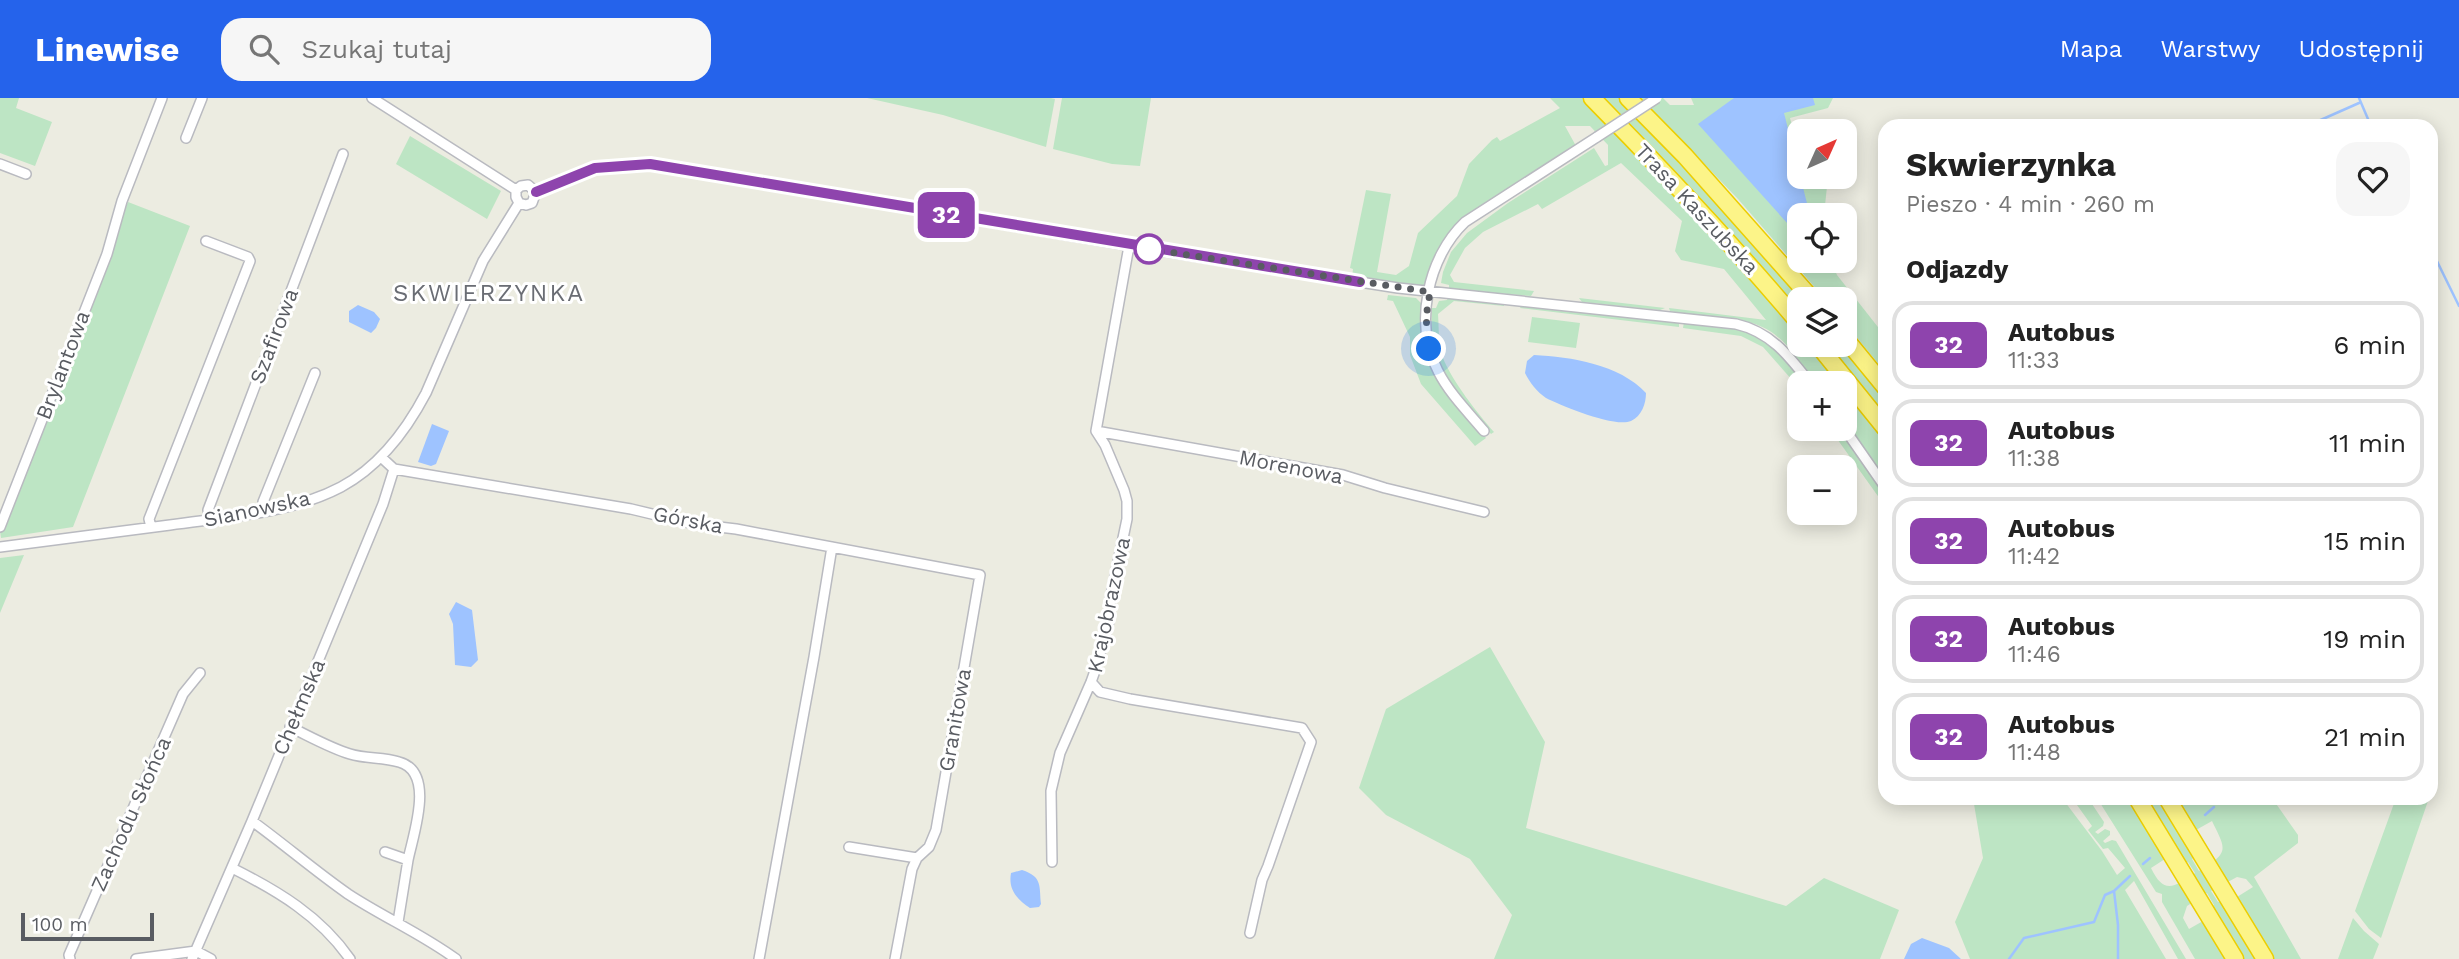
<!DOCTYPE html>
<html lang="pl">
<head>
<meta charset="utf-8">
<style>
	:root { --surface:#fff; --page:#f6f6f6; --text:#222; --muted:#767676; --line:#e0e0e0; --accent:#2563eb }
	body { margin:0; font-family:"Work Sans",sans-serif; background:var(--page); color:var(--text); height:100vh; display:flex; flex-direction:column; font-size:26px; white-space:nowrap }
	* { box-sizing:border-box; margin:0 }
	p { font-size:23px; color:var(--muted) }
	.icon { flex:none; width:38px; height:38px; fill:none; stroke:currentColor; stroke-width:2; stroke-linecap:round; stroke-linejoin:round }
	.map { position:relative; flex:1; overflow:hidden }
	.panel { position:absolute; left:1878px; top:21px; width:560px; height:686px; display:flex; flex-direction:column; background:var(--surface); border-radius:21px; box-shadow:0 4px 18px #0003 }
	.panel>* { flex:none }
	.badge { padding:0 14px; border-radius:10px; font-size:24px; line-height:46px }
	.needle { width:46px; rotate:45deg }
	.fabs { position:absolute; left:1787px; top:21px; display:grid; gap:14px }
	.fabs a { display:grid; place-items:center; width:70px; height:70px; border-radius:14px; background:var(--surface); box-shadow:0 4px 18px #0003; font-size:35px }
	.scale { position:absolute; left:21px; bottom:18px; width:133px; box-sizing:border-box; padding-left:7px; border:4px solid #595c62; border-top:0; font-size:19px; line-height:24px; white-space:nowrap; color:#595c62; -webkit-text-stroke:5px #fff; paint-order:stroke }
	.you { position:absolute; width:35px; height:35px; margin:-18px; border:5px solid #fff; border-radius:50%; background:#1a73e8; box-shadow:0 0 0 10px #1a73e833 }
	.map>.badge { position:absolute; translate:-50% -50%; box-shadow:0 0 0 4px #fff }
	h2 { padding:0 28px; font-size:26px; line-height:63px }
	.round { display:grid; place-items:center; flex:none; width:74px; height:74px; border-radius:21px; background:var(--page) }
	.overview { display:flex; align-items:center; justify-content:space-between; height:119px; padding:0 28px }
	h1 { font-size:33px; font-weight:700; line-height:52px }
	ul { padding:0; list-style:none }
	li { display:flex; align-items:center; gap:21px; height:88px; margin:0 14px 10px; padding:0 14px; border:4px solid var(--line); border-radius:21px }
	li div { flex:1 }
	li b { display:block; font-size:26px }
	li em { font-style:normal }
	li .badge { min-width:77px; font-weight:700; text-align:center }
	header { display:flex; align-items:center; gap:42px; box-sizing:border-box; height:98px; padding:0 35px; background:var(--accent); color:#fff }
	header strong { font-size:33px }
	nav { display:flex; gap:38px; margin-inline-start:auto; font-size:24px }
	.search { width:490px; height:63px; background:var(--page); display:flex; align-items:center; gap:18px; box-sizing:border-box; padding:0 24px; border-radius:21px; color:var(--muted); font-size:26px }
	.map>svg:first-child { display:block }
	.green { fill:#bde5c4 }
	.water { fill:#9ec3ff }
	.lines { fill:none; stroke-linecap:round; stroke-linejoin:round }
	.stream { stroke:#9ec3ff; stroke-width:2.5 }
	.minor-casing { stroke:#b9bac0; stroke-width:12 }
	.motorway-casing { stroke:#ecce01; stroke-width:19 }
	.minor { stroke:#fff; stroke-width:9 }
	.motorway { stroke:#fcf488; stroke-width:16 }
	.minor-bridge-casing { stroke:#b9bac0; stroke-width:12; stroke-linecap:butt }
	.minor-bridge { stroke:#fff; stroke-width:9 }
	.line-casing { stroke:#fff; stroke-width:16 }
	.line { stroke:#8e44ad; stroke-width:10 }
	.walk { stroke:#595c62; stroke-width:7; stroke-dasharray:0 12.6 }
	.stop-dot { fill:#fff; stroke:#8e44ad; stroke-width:3.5 }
	.labels { text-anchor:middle; stroke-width:6; stroke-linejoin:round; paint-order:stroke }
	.street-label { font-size:21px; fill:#595c62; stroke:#fff }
	.quarter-label { font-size:24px; letter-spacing:2px; fill:#6a6d74; stroke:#fff }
</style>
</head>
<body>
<header>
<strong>Linewise</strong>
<div class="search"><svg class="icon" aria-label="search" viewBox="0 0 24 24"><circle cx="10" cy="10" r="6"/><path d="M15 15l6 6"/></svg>Szukaj tutaj</div>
<nav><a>Mapa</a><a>Warstwy</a><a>Udostępnij</a></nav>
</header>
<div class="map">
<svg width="2459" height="861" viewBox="0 0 2459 861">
	<rect width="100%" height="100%" fill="#ecece1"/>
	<path class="green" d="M0,0H19L16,10L52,24L35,68L0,55Z
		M867,0H1051L1055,1L1046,49L943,17Z
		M1062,0H1151L1140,68L1112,66L1053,51Z
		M1550,0H1583C1658,75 1730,153 1799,234V247H1809L1841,285H1816C1782,242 1778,225 1719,219C1703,217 1686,217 1670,213L1669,210L1766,222L1724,171L1681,162L1675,153L1682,123L1621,65L1542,111L1538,106L1483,134L1465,150L1450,177L1454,184L1534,193L1531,198L1449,191V187L1441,185L1443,174L1451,154L1467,135L1508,105L1594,50L1605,68L1608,67V47L1590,28H1565L1576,48L1448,137L1439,152L1425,187L1408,188L1352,179L1353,171L1350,170L1366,92L1391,96L1377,174L1396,177L1409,168L1418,135L1457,98L1469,66L1492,42L1497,39L1500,43L1560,10Z
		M1602,0H1622L1808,201H1799V214Z
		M1641,0H1663L1670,7H1694L1691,0H1833L1828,10L1790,20L1794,35L1799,34V79H1828L1824,117H1799V163H1831L1837,177L1885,238V274L1845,225L1844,201H1825L1738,101Z
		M410,38L501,93L487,121L396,66Z
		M128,104L190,128L73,429L1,440L0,433Z
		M1388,197L1416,200L1421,205V208L1424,209L1423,223L1446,292L1486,340L1475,348L1421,286L1410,257V239L1393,203L1387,202Z
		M1448,199L1504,206V208L1454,203L1438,216C1439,230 1438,246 1443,260C1452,283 1478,316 1494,334L1491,336C1459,296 1427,266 1432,210H1436L1439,203L1447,202Z
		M1579,200L1665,210L1660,212L1582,204Z
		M1522,206L1679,223V229L1520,210Z
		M1532,219L1580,225L1576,250L1528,244Z
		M1684,224L1743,230L1765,240L1807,285H1799V290L1763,249L1741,238L1683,230Z
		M1827,247H1844L1885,295V319Z
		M1844,290L1885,341V381L1845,322Z
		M1830,331H1842L1845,335L1885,394V408Z
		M24,457L0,515V460Z
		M1490,549L1545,644L1526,730L1786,808L1824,780L1899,812L1880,861H1494L1512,817L1470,761L1386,717L1359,690L1386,611Z
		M1973,700H2062L2102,753L2117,777L2125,770L2108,750L2103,751L2088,732L2092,728L2072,700H2088L2104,724L2103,728L2095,734L2098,736L2105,731L2110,733V737L2103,743L2105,745L2112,742L2116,743L2186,861H2178L2134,783L2125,792L2166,861H1970L1955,824L1983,760Z
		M2097,700H2128L2165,761L2151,770C2164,797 2174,789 2195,775L2188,764L2184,766L2143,700H2161L2196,758L2192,761L2199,773C2230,754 2226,752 2212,723L2196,732L2176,700H2272L2298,737V745L2254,779L2301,861H2274L2237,799L2253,789L2246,781L2237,779L2211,793L2218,804L2223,802L2258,861H2241L2210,810L2214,807L2207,795L2187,808L2183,820L2189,831L2203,823L2226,861H2195L2162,804V796L2156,794Z
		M2396,700H2429L2381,840L2369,831L2355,813Z
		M2353,820L2364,833L2379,846L2373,861H2338Z"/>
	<path class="water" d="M1734,0H1813L1815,7L1784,15L1810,117H1799L1797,136L1698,26Z
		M358,207L374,214L380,221L376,230L371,235L349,224V213Z
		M1534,257C1571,259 1619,266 1646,295C1646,305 1642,318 1631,323C1615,330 1562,308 1546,300C1537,294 1530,285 1525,275L1527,263Z
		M432,326L449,333L436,366L431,368L418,364Z
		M456,504L472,512L478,562L471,569L455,567L453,526L449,516Z
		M1022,772C1043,779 1039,788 1041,806L1039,809L1030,810C1017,801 1008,792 1011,775Z
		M1922,840L1949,850L1961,861H1904L1911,846Z"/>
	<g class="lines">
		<path class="stream" d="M2359,0L2371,28
			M2307,28L2359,5
			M2431,151L2459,208
			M2205,717L2214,709
			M2143,766L2150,760
			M2114,793L2118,827V861
			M2009,861L2024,840L2094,824L2105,797L2114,793L2130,778"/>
		<defs>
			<path id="minor" d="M372,0L516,92
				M186,40L202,0
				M0,66L26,76
				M536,94L595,70L650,66L1155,152L1398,190L1736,226C1771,234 1789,258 1810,285
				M519,105L516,99V92L521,88L528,87L536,94
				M519,105L526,107L532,105L536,94
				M1844,330L1885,389
				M1096,333L1343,377L1385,390L1484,414
				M1096,333L1129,148
				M1484,333C1468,314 1449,295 1438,273C1413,226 1428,159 1465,124L1597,39
				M394,371L631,411L694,426L736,431L980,477L936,732L929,749L917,760L912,771L895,861
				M264,413L263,404L315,275
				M210,421L208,412L343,56
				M0,429L107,156L122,103L162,0
				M151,429L149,421L250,163L248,159L206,143
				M0,449C57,442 113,434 170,427C226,419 290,416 341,389C380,368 406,333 426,295L483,163L519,105
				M1091,584L1100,594L1130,601L1302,630L1311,644L1268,768L1262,782L1250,835
				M290,629C309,638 330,650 350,656C366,661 383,659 399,664C436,674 413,737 408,762L385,754
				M252,723C285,747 315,773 348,796C383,819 422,836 456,861
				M849,749L917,760
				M1052,764L1051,693L1060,655L1091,584L1096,570L1109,523L1110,502L1127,421V403L1124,392L1105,347L1096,333
				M232,770C278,793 320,818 350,861
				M398,824L408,762
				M70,861L69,857L183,596L200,575
				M136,861L196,853L211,861
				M192,861L252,723L383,406L394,371L381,359
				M759,861L814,559L832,449"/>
			<path id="motorway" d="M1592,0C1664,73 1733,147 1799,225
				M1628,0L1685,58L1812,201
				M1844,239L1885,289
				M1818,247L1885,330
				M2137,700L2235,861
				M2167,700L2265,861"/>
		</defs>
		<use href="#minor" class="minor-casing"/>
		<use href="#motorway" class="motorway-casing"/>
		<use href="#minor" class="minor"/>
		<use href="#motorway" class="motorway"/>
		<defs>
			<path id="minor-bridge" d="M1597,39L1657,0"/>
		</defs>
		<use href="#minor-bridge" class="minor-bridge-casing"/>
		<use href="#minor-bridge" class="minor-bridge"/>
	</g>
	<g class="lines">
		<defs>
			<path id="line" d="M536,94L595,70L650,66L1360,184"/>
		</defs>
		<use href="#line" class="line-casing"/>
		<use href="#line" class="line"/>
		<path class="walk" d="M1149,151L1430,194L1426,219L1429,251"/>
	</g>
	<circle class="stop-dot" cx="1149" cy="151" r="14"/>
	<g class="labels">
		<g class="street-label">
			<text transform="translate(1697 111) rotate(47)" y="7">Trasa Kaszubska</text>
			<text transform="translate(274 238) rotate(-69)" y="7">Szafirowa</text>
			<text transform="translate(63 267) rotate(-69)" y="7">Brylantowa</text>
			<text transform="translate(1291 369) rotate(11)" y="7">Morenowa</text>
			<text transform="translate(257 411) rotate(-12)" y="7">Sianowska</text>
			<text transform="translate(688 422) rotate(11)" y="7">Górska</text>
			<text transform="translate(1109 507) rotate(-78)" y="7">Krajobrazowa</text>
			<text transform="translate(299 609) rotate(-67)" y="7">Chełmska</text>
			<text transform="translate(955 622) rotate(-80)" y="7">Granitowa</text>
			<text transform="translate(131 716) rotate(-66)" y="7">Zachodu Słońca</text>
		</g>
		<g class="quarter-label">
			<text x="489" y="203">SKWIERZYNKA</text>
		</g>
	</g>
</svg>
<div class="fabs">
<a><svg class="needle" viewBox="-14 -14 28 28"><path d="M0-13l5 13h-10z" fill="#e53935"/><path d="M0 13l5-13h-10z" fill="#767676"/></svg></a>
<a><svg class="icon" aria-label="locate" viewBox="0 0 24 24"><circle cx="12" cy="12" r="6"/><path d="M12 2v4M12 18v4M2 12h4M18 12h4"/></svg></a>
<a><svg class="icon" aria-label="layers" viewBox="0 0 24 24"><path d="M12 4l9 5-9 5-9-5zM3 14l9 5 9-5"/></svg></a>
<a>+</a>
<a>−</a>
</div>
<div class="scale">100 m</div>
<div class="you" style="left:1429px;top:251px"></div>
<b class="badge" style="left:946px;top:117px;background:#8e44ad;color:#fff">32</b>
<section class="panel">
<div class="overview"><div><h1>Skwierzynka</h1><p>Pieszo · 4 min · 260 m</p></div><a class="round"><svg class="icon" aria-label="heart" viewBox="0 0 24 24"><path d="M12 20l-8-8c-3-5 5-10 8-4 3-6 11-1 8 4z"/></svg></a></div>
<h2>Odjazdy</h2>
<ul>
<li><span class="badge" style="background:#8e44ad;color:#fff">32</span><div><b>Autobus</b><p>11:33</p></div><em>6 min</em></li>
<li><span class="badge" style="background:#8e44ad;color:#fff">32</span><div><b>Autobus</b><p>11:38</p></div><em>11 min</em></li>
<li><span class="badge" style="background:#8e44ad;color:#fff">32</span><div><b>Autobus</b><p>11:42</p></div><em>15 min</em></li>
<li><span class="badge" style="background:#8e44ad;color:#fff">32</span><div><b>Autobus</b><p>11:46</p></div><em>19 min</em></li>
<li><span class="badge" style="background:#8e44ad;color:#fff">32</span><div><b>Autobus</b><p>11:48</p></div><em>21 min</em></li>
</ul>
</section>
</div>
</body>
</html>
